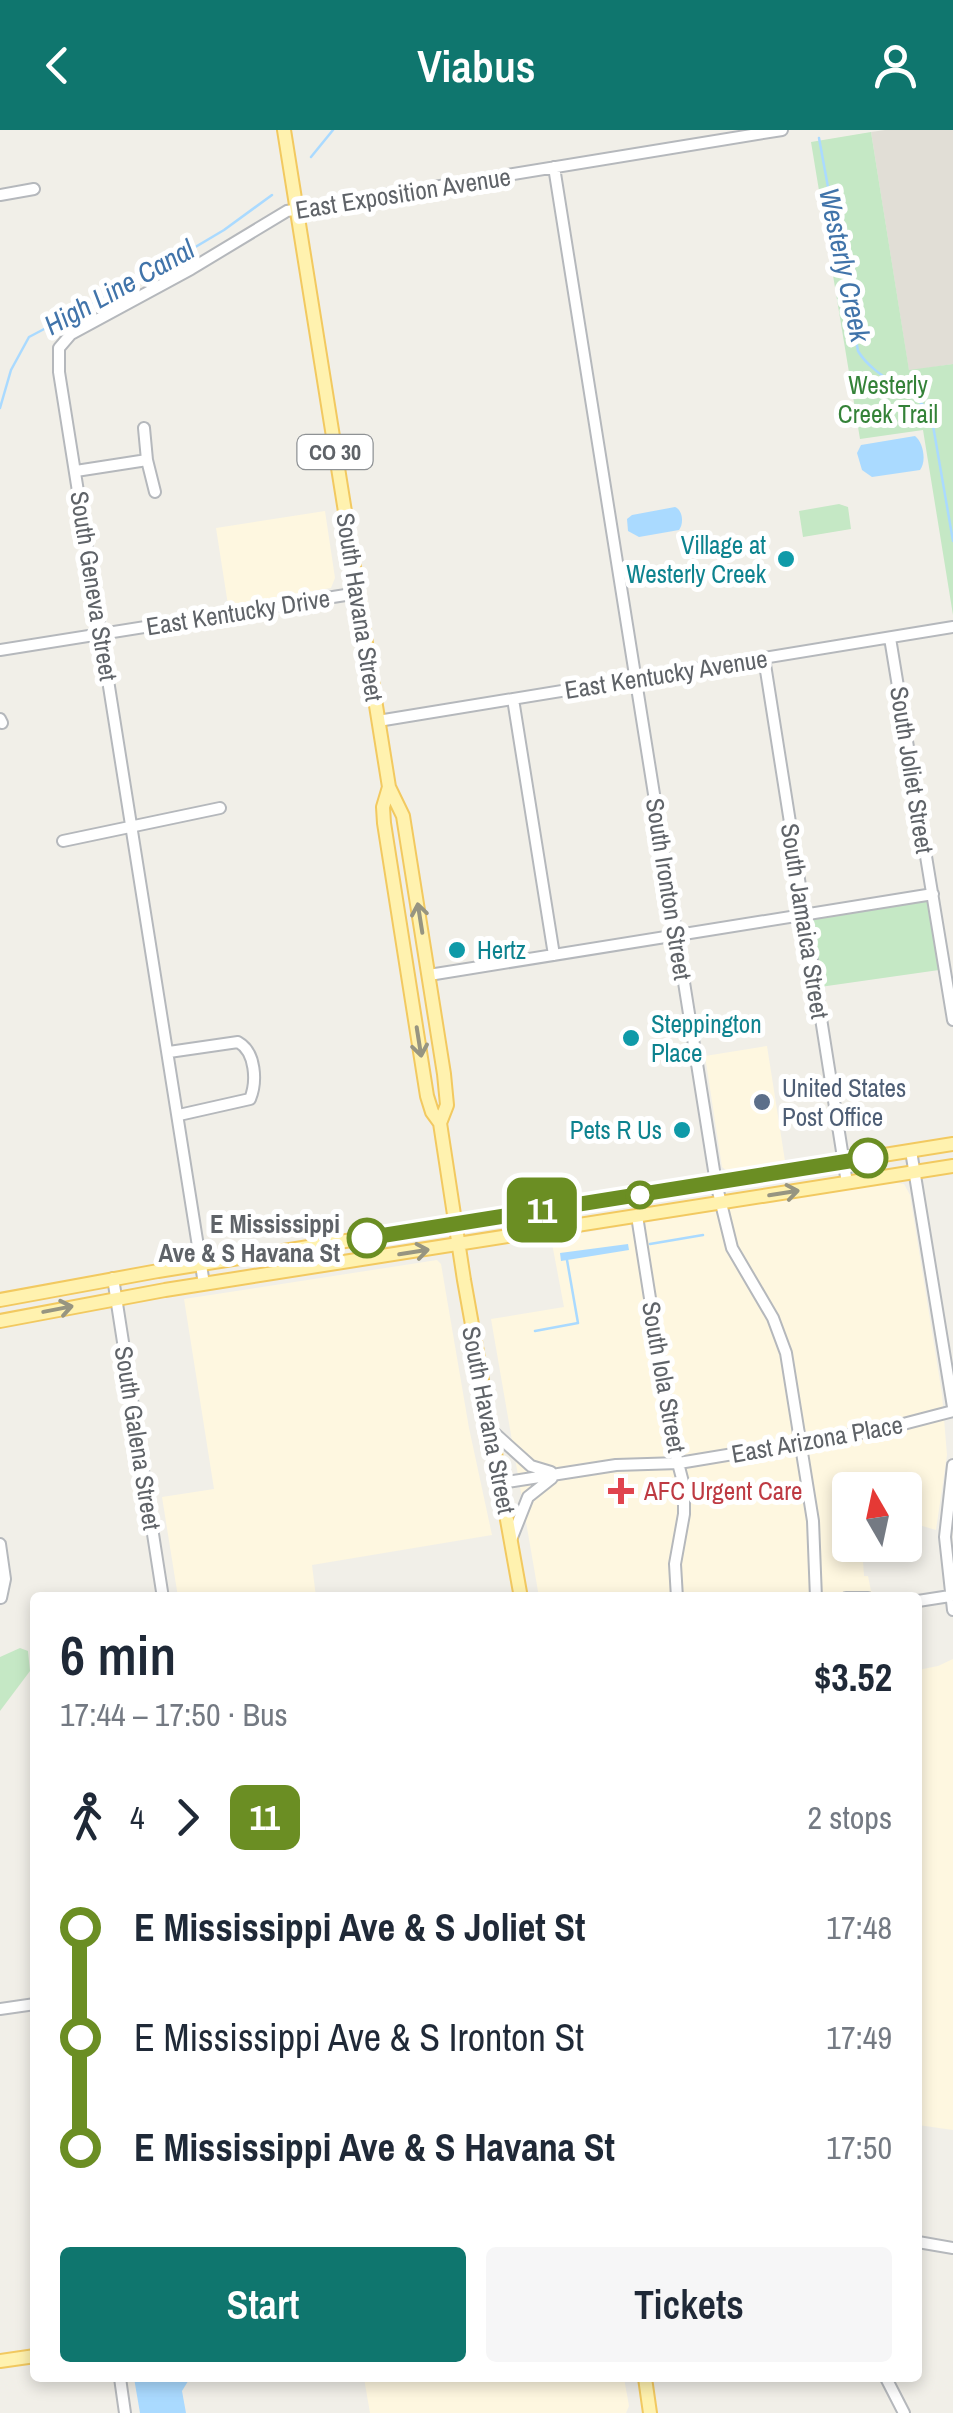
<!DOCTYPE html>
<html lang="en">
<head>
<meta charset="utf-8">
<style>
	:root { --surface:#fff; --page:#f6f6f7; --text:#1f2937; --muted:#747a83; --accent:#0f766e }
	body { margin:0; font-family:"Archivo Narrow",sans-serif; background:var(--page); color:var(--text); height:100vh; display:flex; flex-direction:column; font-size:38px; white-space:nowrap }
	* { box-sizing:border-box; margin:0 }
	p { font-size:32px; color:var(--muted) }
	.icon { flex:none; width:55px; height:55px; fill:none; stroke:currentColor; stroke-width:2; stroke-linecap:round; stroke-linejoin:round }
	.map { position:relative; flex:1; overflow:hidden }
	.details { position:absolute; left:30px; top:1462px; width:892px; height:790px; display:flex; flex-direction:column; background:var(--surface); border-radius:10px; box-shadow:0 5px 15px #0003 }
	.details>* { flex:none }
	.badge { padding:0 20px; border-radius:15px; font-size:35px; line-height:65px }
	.needle { width:65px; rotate:351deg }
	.fabs { position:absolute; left:832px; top:1342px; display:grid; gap:20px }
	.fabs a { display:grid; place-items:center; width:90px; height:90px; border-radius:10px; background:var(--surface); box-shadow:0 5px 15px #0003; font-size:50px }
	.map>.badge { position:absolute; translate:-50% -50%; box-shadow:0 0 0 5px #fff }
	.legs { display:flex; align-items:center; gap:15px; height:110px; padding:0 30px; font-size:32px }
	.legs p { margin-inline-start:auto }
	.head { display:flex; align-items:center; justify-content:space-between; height:170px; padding:0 30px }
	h1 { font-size:55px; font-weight:600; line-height:75px }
	.primary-button { display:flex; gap:20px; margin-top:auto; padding:20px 30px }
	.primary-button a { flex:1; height:115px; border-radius:10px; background:var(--accent); color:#fff; font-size:40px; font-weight:600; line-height:115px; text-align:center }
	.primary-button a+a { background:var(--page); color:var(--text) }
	ul { padding:0 30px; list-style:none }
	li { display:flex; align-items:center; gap:35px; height:110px; font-size:38px }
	li i { display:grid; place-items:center; width:15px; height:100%; margin:0 12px; background:currentColor }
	li i::after { content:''; width:25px; height:25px; margin:-12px; border:8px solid; border-radius:50%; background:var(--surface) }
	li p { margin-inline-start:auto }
	li:first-child i { background:linear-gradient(#0000 50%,currentColor 0) }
	li:last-child i { background:linear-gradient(currentColor 50%,#0000 0) }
	header { display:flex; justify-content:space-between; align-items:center; height:130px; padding:0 30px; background:var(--accent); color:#fff; font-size:45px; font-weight:600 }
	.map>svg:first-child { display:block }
	.commercial { fill:#fef7e0 }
	.education { fill:#e1ded6 }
	.green { fill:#c5e8c5 }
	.water { fill:#aadaff }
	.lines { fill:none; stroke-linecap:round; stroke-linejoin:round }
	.stream { stroke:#aadaff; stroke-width:2.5 }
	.minor-casing { stroke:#b5b8bc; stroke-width:14 }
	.major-casing { stroke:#f2c960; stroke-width:16 }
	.minor { stroke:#fff; stroke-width:10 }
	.major { stroke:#fff2af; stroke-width:12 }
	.oneway { stroke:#979581 }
	.line-1-casing { stroke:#fff; stroke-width:22 }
	.line-1 { stroke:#6b8e23; stroke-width:15 }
	.culture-dot { fill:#0f9aa8; stroke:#fff; stroke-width:4 }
	.service-dot { fill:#5c6f8a; stroke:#fff; stroke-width:4 }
	.stop-1-dot { fill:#fff; stroke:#6b8e23; stroke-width:5 }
	.health-dot { fill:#e0444e; stroke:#fff; stroke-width:4 }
	.labels { text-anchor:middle; stroke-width:10; stroke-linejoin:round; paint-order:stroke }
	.shield { fill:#fff; stroke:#8f9295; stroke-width:2.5 }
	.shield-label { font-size:22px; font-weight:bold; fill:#5f6368 }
	.street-label { font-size:25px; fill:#5f6368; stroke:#fff }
	.park-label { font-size:25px; fill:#348238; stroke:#fff }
	.culture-label { font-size:25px; fill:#0d838f; stroke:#fff; text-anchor:end }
	.service-label { font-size:25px; fill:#4e5e75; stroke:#fff; text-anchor:start }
	.stop-label { font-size:25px; font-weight:bold; fill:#5f6368; stroke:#fff; text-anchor:end }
	.health-label { font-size:25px; fill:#be3a42; stroke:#fff; text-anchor:start }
	.water-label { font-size:28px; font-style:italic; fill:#4174aa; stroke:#fff }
</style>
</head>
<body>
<header><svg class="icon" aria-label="back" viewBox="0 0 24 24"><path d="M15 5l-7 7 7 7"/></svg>Viabus<svg class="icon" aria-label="person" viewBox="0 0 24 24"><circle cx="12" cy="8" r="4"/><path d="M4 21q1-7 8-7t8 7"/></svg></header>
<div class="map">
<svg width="953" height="2283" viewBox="0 0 953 2283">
	<rect width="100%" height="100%" fill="#f1efe8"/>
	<path class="commercial" d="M325,381L335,448L331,458L228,475L216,398Z
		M767,916L785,1031L727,1041L722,1037L705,926Z
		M893,1052L904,1054L910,1065L942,1264L947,1325L936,1400L919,1395L905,1397V1360H850V1415H862L864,1446H868L871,1461L882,1467H539L491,1189L564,1177L551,1108Z
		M437,1130L441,1134L469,1298L492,1405L312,1435L316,1467H178L162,1367L214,1359L184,1169Z
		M953,1529V2000L918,1995V1540L938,1536Z
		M364,2248H624L629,2276L626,2283H370Z"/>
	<path class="education" d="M885,0H953V234L909,241L871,2Z"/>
	<path class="green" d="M871,2L909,240L953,234V485L923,300L860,309L811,12Z
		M839,374L848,377L851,399L803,407L799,381Z
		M928,769L939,840L820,857L809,788Z
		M20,1518L28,1521L30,1541L0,1581V1527Z"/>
	<path class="water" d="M915,306C923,312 927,331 920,340L872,347L862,340L857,323L861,315Z
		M675,377C683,380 684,394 679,400L639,407L628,401L627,389L632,385Z
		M628,1114L629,1120L561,1131L560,1123Z
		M134,2248H190L182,2261L186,2283H140Z"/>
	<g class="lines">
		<path class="stream" d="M819,8L858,221C875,249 912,258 931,284L953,411
			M311,27L333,0
			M0,278L11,240L29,207L160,138L224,100L272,65
			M650,1114L703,1105
			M535,1201L578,1193L567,1130"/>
		<defs>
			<path id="minor" d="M554,37L716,1053L732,1118L773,1188L786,1223L813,1391L816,1468
				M0,65L34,59
				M144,298L147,330L155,362
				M76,341L147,330
				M890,508L953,890
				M0,520L358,463
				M764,528L847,1053
				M513,569L554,825
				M0,589L2,593
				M378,591L953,497
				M63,711L220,678
				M429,845L933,764
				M169,922L238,912C256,922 257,952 250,969L179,985
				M911,1021L953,1277
				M637,1086L673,1314L684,1356V1384L675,1434L677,1468
				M113,1148L163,1468
				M204,1154L59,242V218L71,204L191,139L287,81L782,0
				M491,1300L531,1336L551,1342
				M953,1335L945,1407L953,1480
				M501,1353L616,1335L679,1333L884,1299L953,1281
				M511,1410L528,1367L552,1348
				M0,1414L5,1449L1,1468
				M846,1468H868
				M918,1471L950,1466
				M0,1879L35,1874
				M918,2112L953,2118
				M120,2248L125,2283
				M886,2248L904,2283"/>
			<path id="major" d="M284,0L389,657L403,686L444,944L447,975L440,993
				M389,657L383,677L384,693L427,966L432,982L440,993L464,1150L521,1468
				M0,1170L158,1141L953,1014
				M0,1191L165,1160L953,1036
				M0,2231L35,2226
				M645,2248L650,2283"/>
		</defs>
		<use href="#minor" class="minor-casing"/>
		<use href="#major" class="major-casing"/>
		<use href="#minor" class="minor"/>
		<use href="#major" class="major"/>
	</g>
	<defs><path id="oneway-shaft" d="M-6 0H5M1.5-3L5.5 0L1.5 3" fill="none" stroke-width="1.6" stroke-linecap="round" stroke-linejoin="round" transform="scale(2.5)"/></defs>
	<g class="oneway">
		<use href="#oneway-shaft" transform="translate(420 788) rotate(-99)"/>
		<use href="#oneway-shaft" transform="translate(419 912) rotate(81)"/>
		<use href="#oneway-shaft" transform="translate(784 1063) rotate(-9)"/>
		<use href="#oneway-shaft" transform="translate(414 1122) rotate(-9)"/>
		<use href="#oneway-shaft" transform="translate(58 1179) rotate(-11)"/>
	</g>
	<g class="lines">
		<defs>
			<path id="line-1" d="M367,1108L868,1028"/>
		</defs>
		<use href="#line-1" class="line-1-casing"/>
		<use href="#line-1" class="line-1"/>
	</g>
	<g class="culture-dot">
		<circle cx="786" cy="429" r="10"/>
		<circle cx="457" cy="820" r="10"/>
		<circle cx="631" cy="908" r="10"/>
		<circle cx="682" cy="1000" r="10"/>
	</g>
	<circle class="service-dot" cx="762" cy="972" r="10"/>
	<g class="stop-1-dot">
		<circle cx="868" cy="1028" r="18"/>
		<circle cx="640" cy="1065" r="12"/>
		<circle cx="367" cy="1108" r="18"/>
	</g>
	<path class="health-dot" d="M616 1346h10v10h10v10h-10v10h-10v-10h-10v-10h10z"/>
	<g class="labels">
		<rect class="shield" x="297.5" y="305" width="75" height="34" rx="8"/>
		<g class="shield-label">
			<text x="335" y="330">CO 30</text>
		</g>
		<g class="street-label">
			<text transform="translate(403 63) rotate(-9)" y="9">East Exposition Avenue</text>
			<text transform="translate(94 456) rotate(81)" y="9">South Geneva Street</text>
			<text transform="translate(360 477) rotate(81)" y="9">South Havana Street</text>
			<text transform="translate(238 482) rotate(-9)" y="9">East Kentucky Drive</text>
			<text transform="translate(666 544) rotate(-9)" y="9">East Kentucky Avenue</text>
			<text transform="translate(912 640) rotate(81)" y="9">South Joliet Street</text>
			<text transform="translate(669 759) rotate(81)" y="9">South Ironton Street</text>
			<text transform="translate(805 791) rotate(81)" y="9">South Jamaica Street</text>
			<text transform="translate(664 1247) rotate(80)" y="9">South Iola Street</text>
			<text transform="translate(489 1290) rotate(79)" y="9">South Havana Street</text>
			<text transform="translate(138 1308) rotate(81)" y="9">South Galena Street</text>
			<text transform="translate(817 1309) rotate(-10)" y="9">East Arizona Place</text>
		</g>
		<g class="park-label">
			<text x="888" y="264">Westerly<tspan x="888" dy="29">Creek Trail</tspan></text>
		</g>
		<g class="culture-label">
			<text x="766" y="424">Village at<tspan x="766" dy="29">Westerly Creek</tspan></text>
			<text x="477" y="829" text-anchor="start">Hertz</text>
			<text x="651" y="903" text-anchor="start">Steppington<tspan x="651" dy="29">Place</tspan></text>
			<text x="662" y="1009">Pets R Us</text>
		</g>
		<g class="service-label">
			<text x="782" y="967">United States<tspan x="782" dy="29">Post Office</tspan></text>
		</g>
		<g class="stop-label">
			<text x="340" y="1103">E Mississippi<tspan x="340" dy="29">Ave &amp; S Havana St</tspan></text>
		</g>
		<g class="health-label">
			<text x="644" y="1370">AFC Urgent Care</text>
		</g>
		<g class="water-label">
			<text transform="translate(845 135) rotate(78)" y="10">Westerly Creek</text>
			<text transform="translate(119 157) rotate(-29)" y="10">High Line Canal</text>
		</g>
	</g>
</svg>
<div class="fabs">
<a><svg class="needle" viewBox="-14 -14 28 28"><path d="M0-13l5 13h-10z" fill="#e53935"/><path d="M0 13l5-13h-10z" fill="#747a83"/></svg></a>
</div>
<b class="badge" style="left:542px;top:1080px;background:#6b8e23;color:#fff">11</b>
<section class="details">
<div class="head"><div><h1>6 min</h1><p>17:44 – 17:50 · Bus</p></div><b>$3.52</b></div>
<div class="legs"><svg class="icon" aria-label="walk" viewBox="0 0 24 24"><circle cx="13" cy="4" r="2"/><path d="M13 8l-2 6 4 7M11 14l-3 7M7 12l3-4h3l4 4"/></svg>4<svg class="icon" aria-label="forward" viewBox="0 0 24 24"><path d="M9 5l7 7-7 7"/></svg><b class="badge" style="background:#6b8e23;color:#fff">11</b><p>2 stops</p></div>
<ul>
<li><i style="color:#6b8e23"></i><b>E Mississippi Ave &amp; S Joliet St</b><p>17:48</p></li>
<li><i style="color:#6b8e23"></i><span>E Mississippi Ave &amp; S Ironton St</span><p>17:49</p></li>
<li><i style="color:#6b8e23"></i><b>E Mississippi Ave &amp; S Havana St</b><p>17:50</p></li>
</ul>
<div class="primary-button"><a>Start</a><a>Tickets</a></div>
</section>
</div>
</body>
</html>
